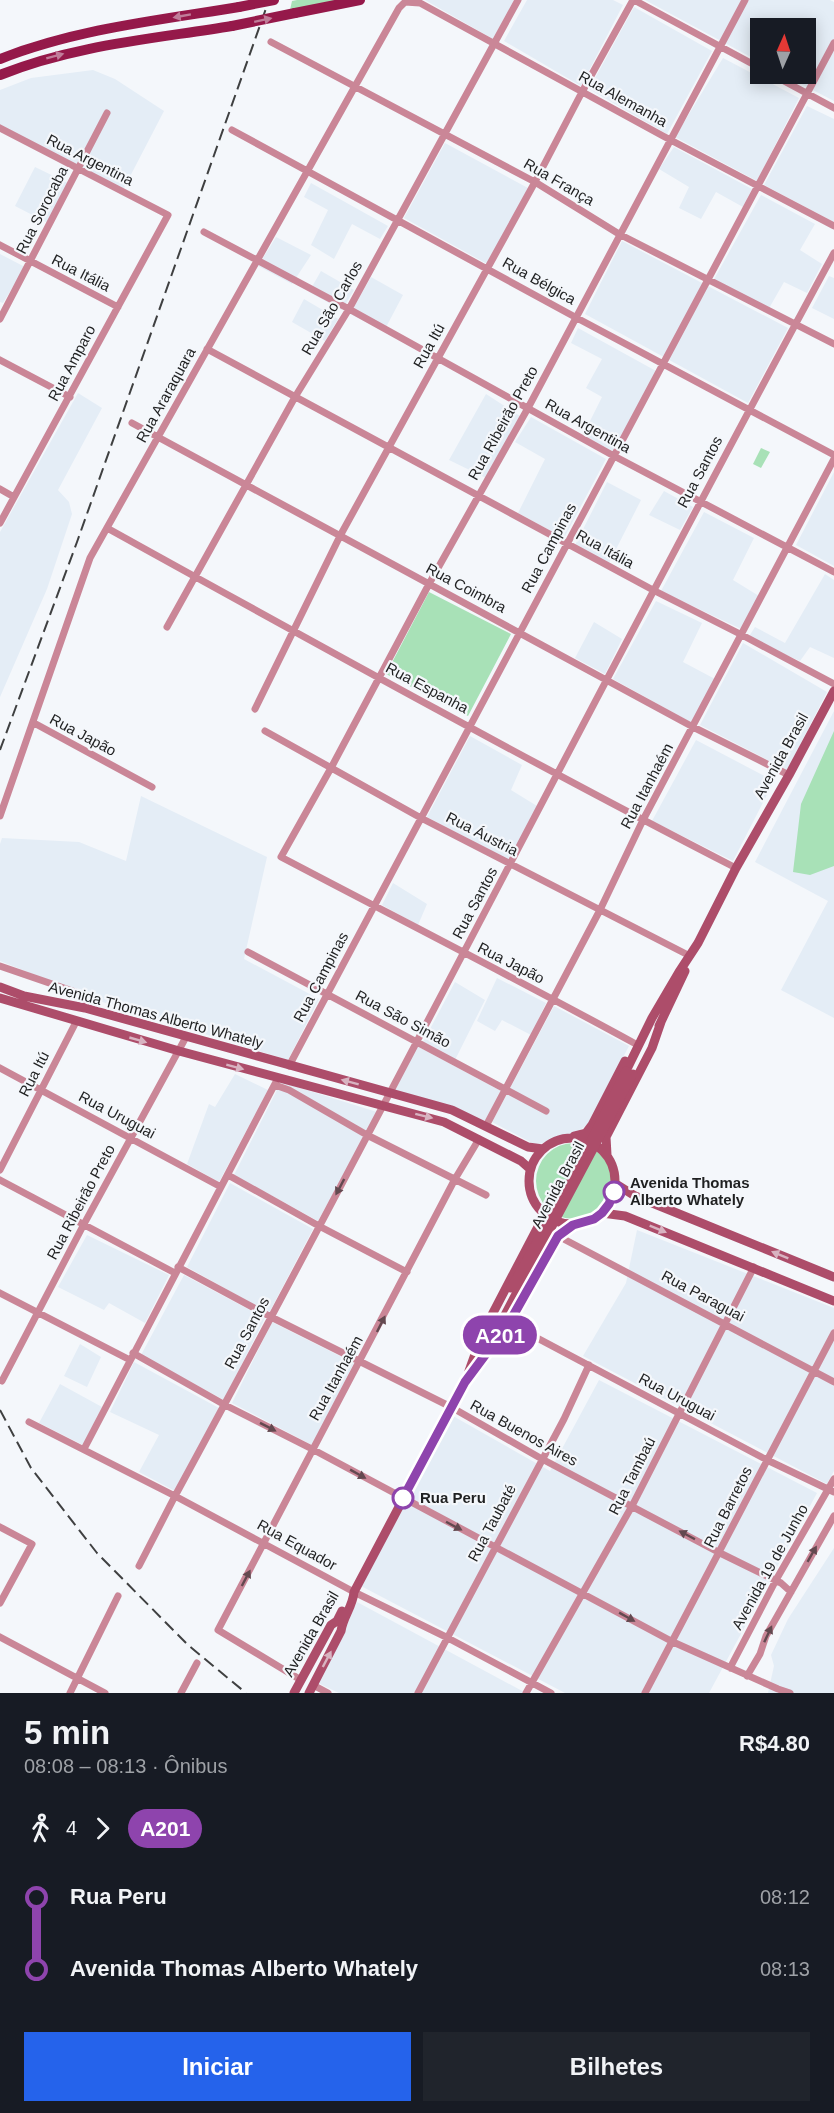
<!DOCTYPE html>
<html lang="pt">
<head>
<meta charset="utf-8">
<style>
	:root { --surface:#171b24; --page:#20242c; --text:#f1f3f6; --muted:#9ea1a6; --accent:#2563eb }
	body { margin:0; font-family:Arial,sans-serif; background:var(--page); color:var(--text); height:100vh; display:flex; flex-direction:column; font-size:22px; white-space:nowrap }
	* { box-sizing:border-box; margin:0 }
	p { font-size:20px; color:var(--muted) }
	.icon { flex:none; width:33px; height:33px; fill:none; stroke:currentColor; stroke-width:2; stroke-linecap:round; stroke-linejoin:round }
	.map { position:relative; height:1693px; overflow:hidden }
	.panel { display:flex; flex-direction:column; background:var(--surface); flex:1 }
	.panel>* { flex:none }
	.badge { padding:0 12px; border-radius:20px; font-size:21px; line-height:39px }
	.needle { width:39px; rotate:3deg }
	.controls { position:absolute; left:750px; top:18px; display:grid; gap:12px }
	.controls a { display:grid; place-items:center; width:66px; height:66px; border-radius:0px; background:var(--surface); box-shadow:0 3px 15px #0003; font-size:30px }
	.map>.badge { position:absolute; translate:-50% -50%; box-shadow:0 0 0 3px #fff }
	.legs { display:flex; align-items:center; gap:9px; height:66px; padding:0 24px; font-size:20px }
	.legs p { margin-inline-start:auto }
	.headline { display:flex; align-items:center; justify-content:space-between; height:102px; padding:0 24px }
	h1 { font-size:33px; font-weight:700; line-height:45px }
	.cta { display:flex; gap:12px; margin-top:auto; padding:12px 24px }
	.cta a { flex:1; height:69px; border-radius:0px; background:var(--accent); color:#fff; font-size:24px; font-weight:700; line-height:69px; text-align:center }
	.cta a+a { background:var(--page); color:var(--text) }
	ul { padding:0 24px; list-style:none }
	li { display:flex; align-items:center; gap:21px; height:72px; font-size:22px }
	li i { display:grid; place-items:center; width:9px; height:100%; margin:0 8px; background:currentColor }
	li i::after { content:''; width:15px; height:15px; margin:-8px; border:4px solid; border-radius:50%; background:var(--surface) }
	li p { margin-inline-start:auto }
	li:first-child i { background:linear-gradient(#0000 50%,currentColor 0) }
	li:last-child i { background:linear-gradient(currentColor 50%,#0000 0) }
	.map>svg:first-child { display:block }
	.built { fill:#e4edf6 }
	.green { fill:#a8e1b7 }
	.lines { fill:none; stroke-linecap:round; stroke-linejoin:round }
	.minor { stroke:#ca8697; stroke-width:7 }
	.secondary { stroke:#ad4d6a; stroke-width:9 }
	.primary { stroke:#95194a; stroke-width:10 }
	.rail { stroke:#3f4041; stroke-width:2; stroke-dasharray:12 6; stroke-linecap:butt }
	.secondary-bridge { stroke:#ad4d6a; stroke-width:9 }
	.primary-bridge { stroke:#95194a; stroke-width:10 }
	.oneway { fill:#c07d9a }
	.oneway2 { fill:#d8b3c1 }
	.oneway3 { fill:#634950 }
	.line-1-casing { stroke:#fff; stroke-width:14 }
	.line-1 { stroke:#8e44ad; stroke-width:9 }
	.stop-1-dot { fill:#fff; stroke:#8e44ad; stroke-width:3 }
	.labels { text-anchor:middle; stroke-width:4.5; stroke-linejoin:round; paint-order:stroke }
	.street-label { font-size:15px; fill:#1f2021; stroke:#f4f7fb }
	.stop-label { font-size:15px; font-weight:bold; fill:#1f2021; stroke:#f4f7fb; text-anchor:start }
</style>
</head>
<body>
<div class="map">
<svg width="834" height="1693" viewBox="0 0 834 1693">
	<rect width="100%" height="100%" fill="#f4f7fb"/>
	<path class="built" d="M425,0H514L493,39Z
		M527,0H613L623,5L581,86L504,41Z
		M645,0H830L834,2V101L782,74H806V28H760V62Z
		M634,7L712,51L667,134L589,89Z
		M723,58L799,98L757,181L675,137Z
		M93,70L115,79L164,111L123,190L0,125V90L31,78Z
		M807,106L834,119V222L764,185Z
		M445,143L528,188L489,265L404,218Z
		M674,147L752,189L743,207L716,192L701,219L679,208L689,187L659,169Z
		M35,167L68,183L48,223L15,206Z
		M311,183L388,226L380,239L352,224L334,259L311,245L328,210L304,197Z
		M761,195L815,224L800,250L822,264L807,293L784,282L768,310L713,281Z
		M276,237L311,255L292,284L258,266Z
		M622,241L788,328L748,403L585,314Z
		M0,254L25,267L3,303L0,302Z
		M321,271L354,290L342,310L309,292Z
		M829,276L834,278V319L812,308Z
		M371,277L403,295L384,331L350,314Z
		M304,299L338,319L325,341L292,322Z
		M578,328L656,371L614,452L583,435L602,397L586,388L602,359L571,343Z
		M78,393L102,408L58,490L69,502L72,514L47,589L0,697V532Z
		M486,394L520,416L486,478L449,460Z
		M531,417L606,459L564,538L518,513L545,459L515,442Z
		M834,472V566L796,545Z
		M607,482L641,500L609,563L575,545Z
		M664,491L693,507L680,530L649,515Z
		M704,512L754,538L733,580L759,596L741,629L661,591Z
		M825,574L834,580V658L810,647L800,661L748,638L755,627L785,643Z
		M656,601L702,623L683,662L715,679L692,723L613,679Z
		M594,622L622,639L605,674L575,658Z
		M743,643L827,692L787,770L700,725Z
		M834,711V1018L781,990L828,901L755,862Z
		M470,736L522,765L511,790L537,806L509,860L427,817Z
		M696,740L774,781L733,861L652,821Z
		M141,796L267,857L244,959L319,999L288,1060L108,1004L0,961V844L2,838L79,842L126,861Z
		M393,883L427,904L418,925L382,905Z
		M497,978L546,1003L531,1035L502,1020L495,1031L477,1021Z
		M455,982L485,1000L455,1060L423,1042Z
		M554,1006L629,1046L588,1124L576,1133L536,1145L492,1122Z
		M417,1046L501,1091L485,1122L393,1091Z
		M235,1074L268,1090L219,1182L187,1164L209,1104L215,1107Z
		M281,1082L377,1112L318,1221L234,1175Z
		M230,1183L313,1229L269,1313L187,1267Z
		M637,1230L834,1308V1471L827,1484L583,1356L626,1283Z
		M87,1235L169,1275L145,1323L109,1303L104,1310L58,1287Z
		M184,1275L265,1318L224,1400L141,1355Z
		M272,1322L354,1363L312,1445L232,1403Z
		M80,1344L101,1357L87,1387L64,1376Z
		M134,1362L219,1408L175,1491L139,1472L159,1435L110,1412Z
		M599,1380L817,1493L709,1693H565L361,1586L453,1416L550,1471Z
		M60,1384L102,1407L83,1445L39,1423Z
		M834,1548V1693H768L774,1666L771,1655L788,1619Z
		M357,1602L526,1693H339L318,1683Z"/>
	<path class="green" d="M297,0H339L290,10L292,1Z
		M761,448L770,452L761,468L753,464Z
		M429,592L511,634L468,716L386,674Z
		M834,731V866L810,875L793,872L801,804Z
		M536 1181a38 38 0 1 1 76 0a38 38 0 1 1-76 0Z"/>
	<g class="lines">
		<path class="minor" d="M634,0L760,68
			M271,42L535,182L619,234L834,344
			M771,74L834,108
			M0,128L168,215L0,523
			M232,130L575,317L834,455
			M204,232L349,309L614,456L834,572
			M0,245L118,307
			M0,319L107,113
			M207,349L653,590L742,635L834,684
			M0,360L70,397
			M132,423L693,727L789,775
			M0,489L14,497
			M107,528C315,643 524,759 736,868
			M167,627L295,397L349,309L518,0
			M255,709L340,536L535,182L582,92L633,0
			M34,723L152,787
			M265,731L421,818L690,956
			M0,816L90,558L399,8L405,2L420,3L663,136L834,226
			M248,952L546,1111
			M0,966L87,996L85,1008
			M634,1043C517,979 399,919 281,857L331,768L429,584L528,408L745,0
			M289,1066L834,43
			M0,1068L221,1187
			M275,1085L289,1090L367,1135L486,1195
			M486,1126L600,910L643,820L834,459
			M0,1170L76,1022
			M228,1175L319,1226L407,1272
			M0,1180L175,1273
			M558,1236L834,1382
			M178,1267L271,1317L451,1407L542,1459L720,1553L781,1583L791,1592
			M0,1293L130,1360
			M509,1323L767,1460L834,1492
			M133,1353L225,1405L312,1449L673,1642L778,1689L790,1693
			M2,1381L84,1224L186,1037
			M29,1422L175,1496L354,1592L446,1637L551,1693
			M84,1449L278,1078
			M0,1527L32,1544L0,1603
			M139,1566L175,1496C399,1084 610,665 834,253
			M0,1637L105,1693
			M730,1668L776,1580L834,1479
			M747,1676L760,1654L766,1636L834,1516
			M301,1680L218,1630L455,1179L479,1139
			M313,1685L328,1693
			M70,1693L118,1596
			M181,1693L197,1663
			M418,1693L564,1419L589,1365
			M526,1693L632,1506L754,1267
			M645,1693L834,1333"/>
		<path class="secondary" d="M0,987L24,996L85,1008L452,1110L528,1147L543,1149
			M0,998L179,1051L444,1122L521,1161L530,1169
			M659,1026L685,971
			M626,1071L652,1018L679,972L698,943L736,868L789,775L834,691
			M574,1136L586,1133L592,1125L625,1061
			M529 1181a43 43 0 1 1 86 0a43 43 0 1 1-86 0Z
			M607,1155L606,1137L652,1048L661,1022
			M616,1184L635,1196L834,1277
			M602,1213L625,1216L834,1301
			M496,1332L517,1292
			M469,1371L483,1332L541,1221L543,1214
			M294,1693L331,1625L337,1621L342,1611
			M309,1693L341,1631C343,1617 353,1606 354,1592L465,1382L509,1323L558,1236L573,1225"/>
		<path class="primary" d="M295,13L360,0
			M0,59C76,29 159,20 239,7
			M0,75C74,45 153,39 232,26"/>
		<path class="rail" d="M0,750L77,542L269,0
			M0,1410L31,1468L97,1553L188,1645L246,1693"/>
		<path class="secondary-bridge" d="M511,1288L570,1183L626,1071
			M517,1292L633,1074"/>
		<path class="primary-bridge" d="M239,7L274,0
			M232,26L295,13"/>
	</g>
	<defs><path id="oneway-solid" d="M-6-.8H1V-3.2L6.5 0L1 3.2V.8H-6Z" transform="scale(1.5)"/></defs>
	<g class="oneway">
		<use href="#oneway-solid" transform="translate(182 16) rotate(170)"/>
		<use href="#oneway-solid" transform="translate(263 20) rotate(-12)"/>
		<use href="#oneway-solid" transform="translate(55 56) rotate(-15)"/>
	</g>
	<g class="oneway2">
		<use href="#oneway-solid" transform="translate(138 1040) rotate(16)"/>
		<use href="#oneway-solid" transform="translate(235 1067) rotate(15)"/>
		<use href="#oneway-solid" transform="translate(350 1082) rotate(-165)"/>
		<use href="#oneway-solid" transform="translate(424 1116) rotate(14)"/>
		<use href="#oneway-solid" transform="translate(658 1229) rotate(22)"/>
		<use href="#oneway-solid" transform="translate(780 1255) rotate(-158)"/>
		<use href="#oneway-solid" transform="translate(327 1659) rotate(-62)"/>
	</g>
	<g class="oneway3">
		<use href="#oneway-solid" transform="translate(340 1187) rotate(118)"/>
		<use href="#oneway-solid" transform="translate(381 1324) rotate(-63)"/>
		<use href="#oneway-solid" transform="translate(268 1427) rotate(27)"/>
		<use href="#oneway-solid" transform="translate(358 1474) rotate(29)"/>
		<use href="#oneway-solid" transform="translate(454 1526) rotate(28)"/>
		<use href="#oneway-solid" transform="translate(687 1535) rotate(-152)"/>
		<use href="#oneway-solid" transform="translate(812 1554) rotate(-60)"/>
		<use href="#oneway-solid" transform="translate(246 1578) rotate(-62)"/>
		<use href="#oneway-solid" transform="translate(627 1617) rotate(29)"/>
		<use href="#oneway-solid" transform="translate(768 1634) rotate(-65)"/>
	</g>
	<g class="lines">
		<defs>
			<path id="line-1" d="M403,1498L465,1382L509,1323L558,1236L573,1225L594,1219L602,1213L609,1204L614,1192"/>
		</defs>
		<use href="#line-1" class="line-1-casing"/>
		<use href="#line-1" class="line-1"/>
	</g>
	<g class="stop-1-dot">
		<circle cx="614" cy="1192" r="10"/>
		<circle cx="403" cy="1498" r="10"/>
	</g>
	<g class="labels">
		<g class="street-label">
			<text transform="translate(623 99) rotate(29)" y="5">Rua Alemanha</text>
			<text transform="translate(90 160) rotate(27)" y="5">Rua Argentina</text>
			<text transform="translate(559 182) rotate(30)" y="5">Rua França</text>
			<text transform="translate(42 210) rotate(-63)" y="5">Rua Sorocaba</text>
			<text transform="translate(81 273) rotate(27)" y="5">Rua Itália</text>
			<text transform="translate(539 281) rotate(29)" y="5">Rua Bélgica</text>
			<text transform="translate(332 308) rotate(-60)" y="5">Rua São Carlos</text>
			<text transform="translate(429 346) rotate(-61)" y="5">Rua Itú</text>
			<text transform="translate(72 363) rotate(-62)" y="5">Rua Amparo</text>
			<text transform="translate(166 395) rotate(-61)" y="5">Rua Araraquara</text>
			<text transform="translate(503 423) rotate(-61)" y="5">Rua Ribeirão Preto</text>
			<text transform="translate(588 426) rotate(29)" y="5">Rua Argentina</text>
			<text transform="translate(700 472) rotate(-62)" y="5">Rua Santos</text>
			<text transform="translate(549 548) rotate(-62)" y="5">Rua Campinas</text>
			<text transform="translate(605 549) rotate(29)" y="5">Rua Itália</text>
			<text transform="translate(466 588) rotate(28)" y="5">Rua Coimbra</text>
			<text transform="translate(427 688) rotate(28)" y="5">Rua Espanha</text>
			<text transform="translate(83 735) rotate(28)" y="5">Rua Japão</text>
			<text transform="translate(781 756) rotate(-61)" y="5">Avenida Brasil</text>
			<text transform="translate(647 786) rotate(-62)" y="5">Rua Itanhaém</text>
			<text transform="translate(482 834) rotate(27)" y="5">Rua Áustria</text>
			<text transform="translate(475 903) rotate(-62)" y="5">Rua Santos</text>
			<text transform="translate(511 963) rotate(27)" y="5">Rua Japão</text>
			<text transform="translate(321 977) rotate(-62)" y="5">Rua Campinas</text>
			<text transform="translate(156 1015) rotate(15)" y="5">Avenida Thomas Alberto Whately</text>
			<text transform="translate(403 1019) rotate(28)" y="5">Rua São Simão</text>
			<text transform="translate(34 1074) rotate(-63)" y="5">Rua Itú</text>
			<text transform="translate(117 1115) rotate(28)" y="5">Rua Uruguai</text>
			<text transform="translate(558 1185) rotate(-62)" y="5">Avenida Brasil</text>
			<text transform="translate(81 1202) rotate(-62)" y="5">Rua Ribeirão Preto</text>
			<text transform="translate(703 1296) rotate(28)" y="5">Rua Paraguai</text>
			<text transform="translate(247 1333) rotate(-62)" y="5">Rua Santos</text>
			<text transform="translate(336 1378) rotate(-61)" y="5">Rua Itanhaém</text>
			<text transform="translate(677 1397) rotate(28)" y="5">Rua Uruguai</text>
			<text transform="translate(524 1433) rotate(29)" y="5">Rua Buenos Aires</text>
			<text transform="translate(632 1476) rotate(-63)" y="5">Rua Tambaú</text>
			<text transform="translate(728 1507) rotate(-63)" y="5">Rua Barretos</text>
			<text transform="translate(492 1523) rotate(-62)" y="5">Rua Taubaté</text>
			<text transform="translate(297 1545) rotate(29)" y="5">Rua Equador</text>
			<text transform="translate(770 1567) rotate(-61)" y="5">Avenida 19 de Junho</text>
			<text transform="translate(311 1634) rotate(-60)" y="5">Avenida Brasil</text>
		</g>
		<g class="stop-label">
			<text x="630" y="1188">Avenida Thomas<tspan x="630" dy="17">Alberto Whately</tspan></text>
			<text x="420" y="1503">Rua Peru</text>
		</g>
	</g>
</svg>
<div class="controls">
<a><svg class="needle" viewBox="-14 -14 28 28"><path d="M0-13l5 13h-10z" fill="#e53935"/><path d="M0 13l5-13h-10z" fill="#9ea1a6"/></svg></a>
</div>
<b class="badge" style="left:500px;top:1335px;background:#8e44ad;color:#fff">A201</b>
</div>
<section class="panel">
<div class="headline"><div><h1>5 min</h1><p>08:08 – 08:13 · Ônibus</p></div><b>R$4.80</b></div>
<div class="legs"><svg class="icon" aria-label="walk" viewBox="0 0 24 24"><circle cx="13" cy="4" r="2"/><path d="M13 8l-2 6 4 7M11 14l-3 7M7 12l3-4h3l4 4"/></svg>4<svg class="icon" aria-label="forward" viewBox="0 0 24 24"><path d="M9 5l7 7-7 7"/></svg><b class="badge" style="background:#8e44ad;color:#fff">A201</b></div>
<ul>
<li><i style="color:#8e44ad"></i><b>Rua Peru</b><p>08:12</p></li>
<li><i style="color:#8e44ad"></i><b>Avenida Thomas Alberto Whately</b><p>08:13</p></li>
</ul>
<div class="cta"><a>Iniciar</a><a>Bilhetes</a></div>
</section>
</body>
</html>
